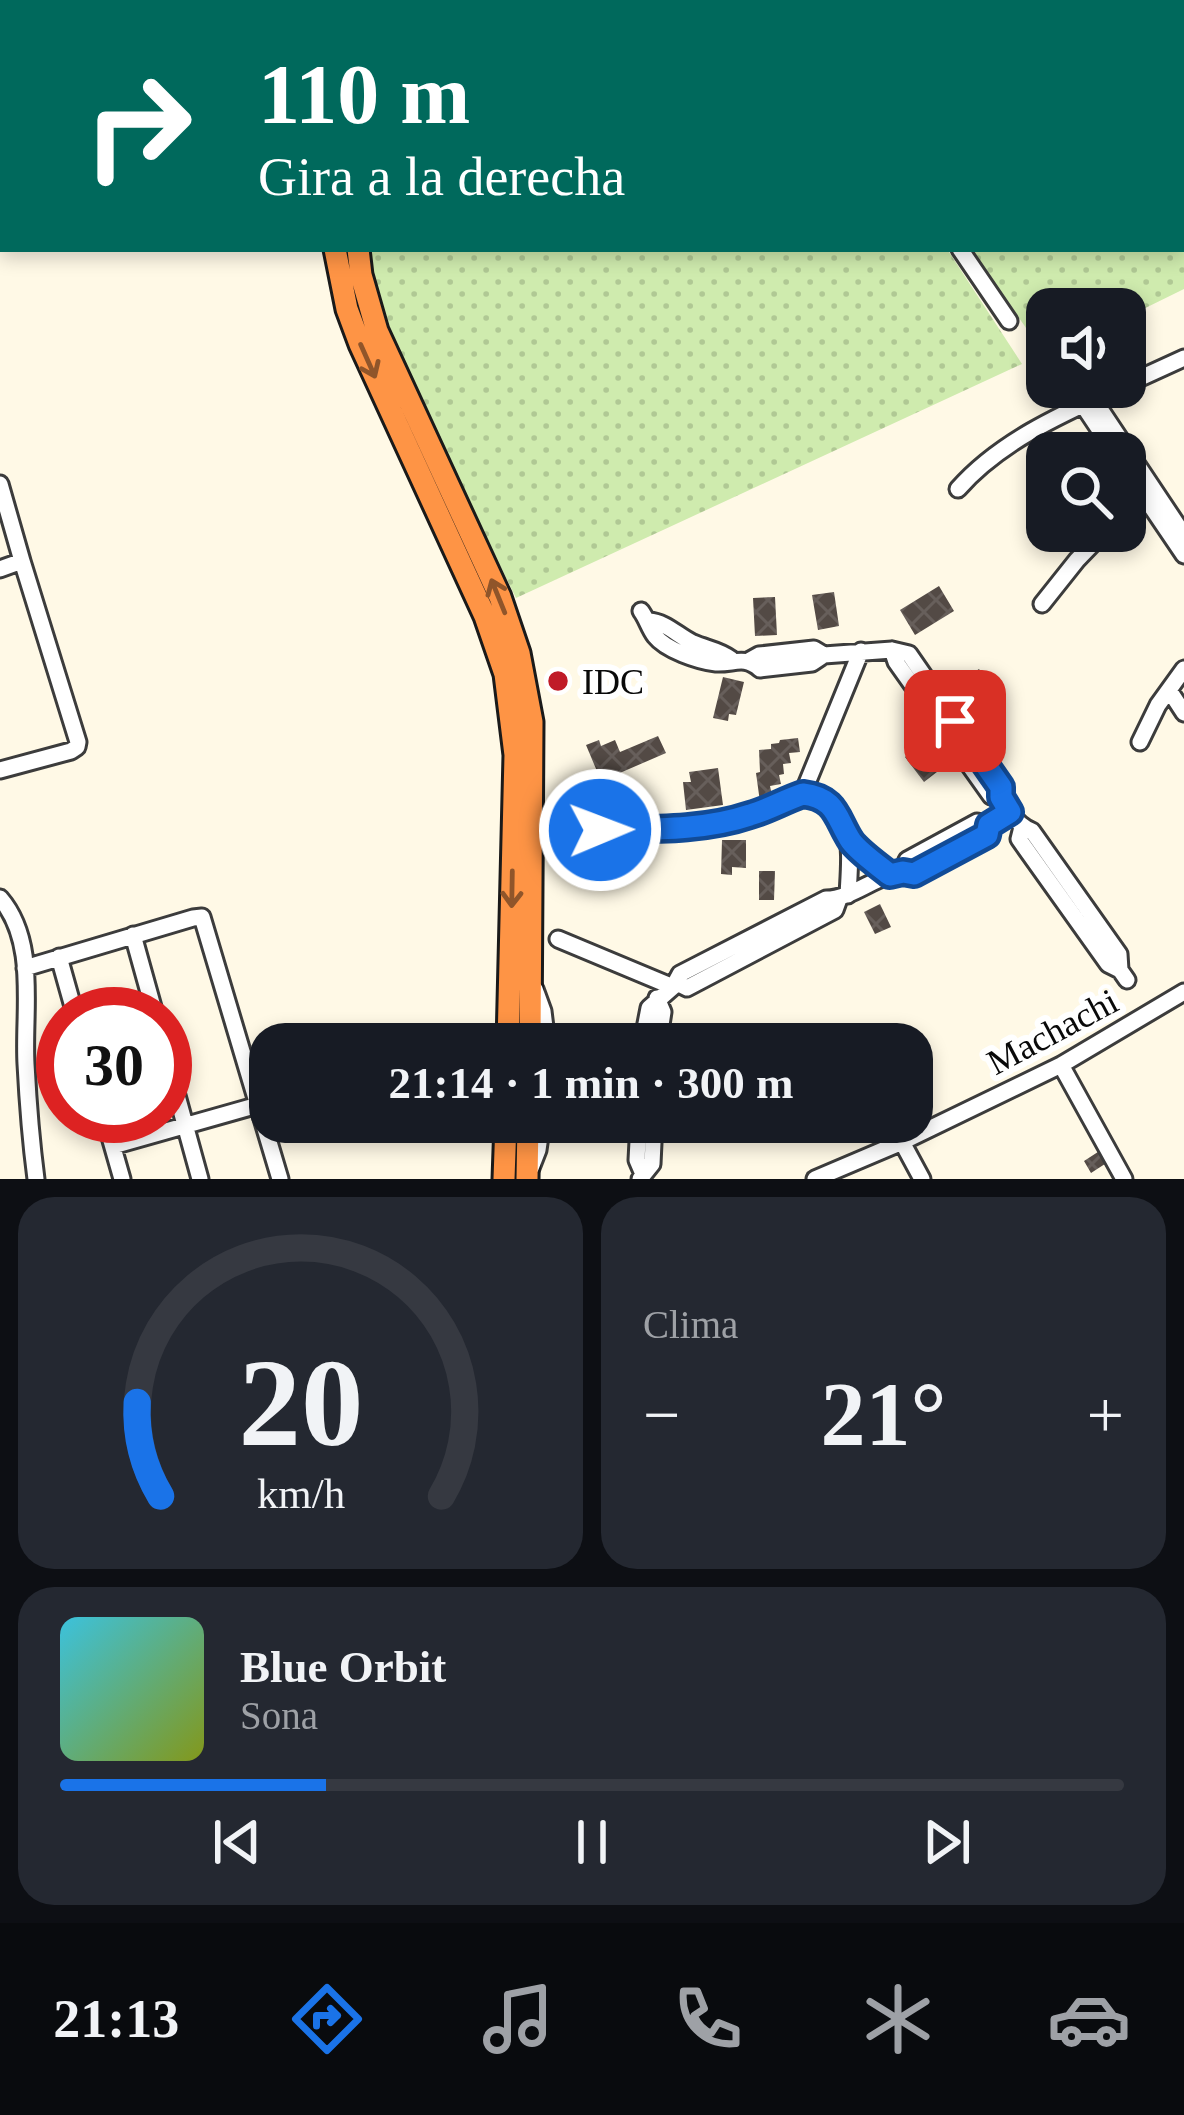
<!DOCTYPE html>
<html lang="es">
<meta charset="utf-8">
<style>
:root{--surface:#171b24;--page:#242831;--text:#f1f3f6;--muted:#9ea1a6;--line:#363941;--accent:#1a73e8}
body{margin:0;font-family:"Times New Roman",serif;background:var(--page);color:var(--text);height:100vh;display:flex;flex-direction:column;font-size:45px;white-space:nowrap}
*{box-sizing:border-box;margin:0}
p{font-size:39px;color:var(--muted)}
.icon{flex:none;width:66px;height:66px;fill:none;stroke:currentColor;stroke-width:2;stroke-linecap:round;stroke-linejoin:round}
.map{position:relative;height:1179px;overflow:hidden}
.drawer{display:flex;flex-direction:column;gap:18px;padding:18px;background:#0d0f14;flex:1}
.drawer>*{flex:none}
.banner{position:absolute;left:0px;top:0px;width:1185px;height:252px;box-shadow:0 6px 18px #0003;background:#00695c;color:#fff;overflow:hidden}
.tools{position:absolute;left:1026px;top:288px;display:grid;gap:24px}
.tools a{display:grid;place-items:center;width:120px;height:120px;border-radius:24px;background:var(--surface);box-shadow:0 6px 18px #0003;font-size:60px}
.speed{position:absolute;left:36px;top:987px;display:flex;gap:24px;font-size:60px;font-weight:700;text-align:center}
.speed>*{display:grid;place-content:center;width:156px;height:156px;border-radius:50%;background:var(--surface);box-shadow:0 6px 18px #0003;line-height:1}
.speed .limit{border:18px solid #d22;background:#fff;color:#111}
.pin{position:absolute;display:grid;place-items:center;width:102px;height:102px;color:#fff;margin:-51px;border-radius:24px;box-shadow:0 6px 18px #0006}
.me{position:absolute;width:132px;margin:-66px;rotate:89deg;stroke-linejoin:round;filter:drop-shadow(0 0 9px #0008)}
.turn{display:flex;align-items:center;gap:42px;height:252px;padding:0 60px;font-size:54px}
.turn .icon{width:156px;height:156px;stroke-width:2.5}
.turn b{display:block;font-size:84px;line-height:102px}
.big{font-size:90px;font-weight:800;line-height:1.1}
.drawer .widget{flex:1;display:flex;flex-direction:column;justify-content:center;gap:18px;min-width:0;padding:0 42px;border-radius:36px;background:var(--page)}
.drawer .dial{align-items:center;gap:0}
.dial svg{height:312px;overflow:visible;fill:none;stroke:var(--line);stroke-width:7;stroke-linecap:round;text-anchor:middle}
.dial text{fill:var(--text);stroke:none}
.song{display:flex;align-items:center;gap:36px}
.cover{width:144px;height:144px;border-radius:18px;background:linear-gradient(135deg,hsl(190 70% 55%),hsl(70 70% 35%))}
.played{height:12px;border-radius:6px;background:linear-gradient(90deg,var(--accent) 25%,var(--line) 25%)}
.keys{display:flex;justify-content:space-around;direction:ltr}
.heat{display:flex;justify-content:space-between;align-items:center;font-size:66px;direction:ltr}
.drawer .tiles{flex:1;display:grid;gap:18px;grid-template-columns:1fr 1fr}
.widget:last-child{grid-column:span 2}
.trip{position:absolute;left:249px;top:1023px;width:684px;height:120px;border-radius:36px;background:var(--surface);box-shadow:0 6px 18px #0003;font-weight:800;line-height:120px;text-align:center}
.tab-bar{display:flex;height:192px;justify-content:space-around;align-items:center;background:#090b0e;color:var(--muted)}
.tab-bar .icon{width:84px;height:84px}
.tab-bar .active{color:var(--accent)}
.tab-bar b{font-size:54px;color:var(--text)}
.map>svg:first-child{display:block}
.grass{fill:url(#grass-dots)}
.building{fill:url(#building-cross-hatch)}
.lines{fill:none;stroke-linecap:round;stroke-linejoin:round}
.minor-casing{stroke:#3c3c3c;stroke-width:21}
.highway-casing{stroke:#1a1a1a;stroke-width:27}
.minor{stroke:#fff;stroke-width:15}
.highway{stroke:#fe9445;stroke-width:21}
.oneway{stroke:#90552a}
.route-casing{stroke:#114b97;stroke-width:30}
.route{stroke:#1a73e8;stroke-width:21}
.poi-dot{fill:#c01b28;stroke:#fff;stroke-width:4.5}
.labels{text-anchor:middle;stroke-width:12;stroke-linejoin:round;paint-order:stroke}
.poi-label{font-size:36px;fill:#090909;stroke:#fff;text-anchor:start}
.street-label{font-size:36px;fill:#090909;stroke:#fff}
</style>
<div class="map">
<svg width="1184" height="1179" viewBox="0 0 1184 1179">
<defs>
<pattern id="grass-dots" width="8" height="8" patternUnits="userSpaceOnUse" patternTransform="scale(3)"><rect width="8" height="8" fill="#cfebae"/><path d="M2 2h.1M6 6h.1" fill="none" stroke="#b0c894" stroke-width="1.8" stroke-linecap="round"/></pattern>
<pattern id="building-cross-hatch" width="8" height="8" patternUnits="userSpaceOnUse" patternTransform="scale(3)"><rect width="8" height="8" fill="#534a45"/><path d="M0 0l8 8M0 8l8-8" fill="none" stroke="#675f5b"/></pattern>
</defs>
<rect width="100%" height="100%" fill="#fff9e6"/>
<path class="grass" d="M408,0h429l1,3h-431z
M1184,116v173l-59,29v-9h-78l-1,47 -76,-107h212z
M367,249h580l75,115 -506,234 -98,-199 -20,-48 -18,-46z"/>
<path class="building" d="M939,586l15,25 -39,24 -15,-25z
M834,592l5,34 -21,4 -6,-35z
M775,597l2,38 -22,1 -2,-38z
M979,669l14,20 -25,17 -14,-20z
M723,677l21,5 -8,33 -7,-1 -1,7 -15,-3z
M658,736l8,17 -111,48 -3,-6 47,-19 -13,-31 13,-5 2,6 14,-6 5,12z
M931,737l5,7 -3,2 6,7 -2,1 9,11 -22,17 -19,-25z
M798,738l2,14 -11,1 2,10 -8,1 1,10 -5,1 2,9 -11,2 2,9 -12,7 -4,-29 4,-1 -1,-22 12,-1v-5l8,-1 1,-3z
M718,768l5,37 -37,5 -3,-28h8l-2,-10z
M722,840h24v28l-14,-1v8l-11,-1z
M620,851v2l23,-1 1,9 -7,1 1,15 -8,1v4l-12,-5v-3h-12v-8l-11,4v-15h6l2,-3z
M759,871h16l-1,29h-15z
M880,904l11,23 -16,7 -11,-22z
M1101,1150l7,12 -17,11 -7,-12z"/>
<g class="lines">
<defs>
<path id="minor" d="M848,0l1,3
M1130,0l1,3
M208,3l1,-3
M960,249l49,72
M1125,385l59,-27
M1094,400l90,135
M1083,405l32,48
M1125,468l59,87
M0,484l22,77
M958,489c42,-48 106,-76 163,-102
M1125,516l29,-21
M0,569l22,-8 56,181 -1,5 -6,4 -71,19
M1042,604l35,-44 28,-29
M641,611c6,8 8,17 14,25 11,14 43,25 61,27 18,1 28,-8 44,6l52,-6 12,-8 68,-5 17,4 92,133c0,17 15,38 31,44l87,123 1,16 7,10
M649,621c17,1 29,15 44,22 14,6 26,7 38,16
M892,650l4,12 95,134 10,1
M750,660l9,-5 55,-6 10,6
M1169,690l15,23
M1140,742l18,-37 26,-36
M803,793c55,7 47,62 45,102
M1022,827l-3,12 89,125 12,6
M600,830c49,-1 103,1 150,-14 18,-6 35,-15 53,-23l58,-142
M851,841l39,34
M903,871l4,-11 70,-38 13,3
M0,898c38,44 23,113 26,166 2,39 5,77 10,115
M133,935l22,79
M558,939l115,48
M59,957l16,57
M25,968l168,-50 9,-1 78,262
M677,983l10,5 148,-78 4,-11
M535,989l8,22 4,33
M657,998l6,14 -5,32
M642,1044l7,-36 24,-21 7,-13 146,-75c31,0 56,-32 88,-25l73,-39 3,-10 20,-13
M165,1052l35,127
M1061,1065l63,114
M104,1116l18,63
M639,1122l-2,38 6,14
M902,1142l20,37
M113,1146l145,-41
M531,1168l7,-18 4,-28
M640,1179l12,-15 2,-42
M815,1179l87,-37 159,-77 123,-73"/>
<path id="highway" d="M377,3v-3
M399,3l1,-3
M335,249l12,60 13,35 125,272 20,58 10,81 -7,289
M358,249l3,26 16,56 123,266 19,56 13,69 -2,322
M504,1179l2,-57
M527,1179l1,-57"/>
</defs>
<use href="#minor" class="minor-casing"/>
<use href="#highway" class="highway-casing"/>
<use href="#minor" class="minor"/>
<use href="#highway" class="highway"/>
</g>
<defs><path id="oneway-shaft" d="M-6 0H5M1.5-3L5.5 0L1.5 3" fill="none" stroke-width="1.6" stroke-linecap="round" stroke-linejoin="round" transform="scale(3)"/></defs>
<g class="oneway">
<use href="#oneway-shaft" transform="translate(368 361) rotate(66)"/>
<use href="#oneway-shaft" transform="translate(498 596) rotate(-112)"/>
<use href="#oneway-shaft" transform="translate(512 889) rotate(91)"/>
</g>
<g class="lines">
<defs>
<path id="route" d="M600,830c49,-1 103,1 150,-15 18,-5 35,-15 53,-21 34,4 33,24 48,47 9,12 27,24 39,34l13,-3 11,2 73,-39 2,-10 21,-13 -9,-15v-10l-46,-66"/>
</defs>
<use href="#route" class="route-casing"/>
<use href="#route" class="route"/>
</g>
<circle class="poi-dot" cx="558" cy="681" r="12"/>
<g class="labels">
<g class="poi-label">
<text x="582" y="694">IDC</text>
</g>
<g class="street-label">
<text transform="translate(1052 1031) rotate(-28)" y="13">Machachi</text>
</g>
</g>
</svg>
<div class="tools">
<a><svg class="icon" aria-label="sound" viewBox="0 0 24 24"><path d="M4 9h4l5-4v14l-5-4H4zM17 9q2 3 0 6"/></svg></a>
<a><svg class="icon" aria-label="search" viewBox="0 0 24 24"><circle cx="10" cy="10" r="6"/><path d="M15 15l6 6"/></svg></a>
</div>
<div class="speed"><div class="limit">30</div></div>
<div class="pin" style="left:955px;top:721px;background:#d93025"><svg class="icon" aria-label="arrive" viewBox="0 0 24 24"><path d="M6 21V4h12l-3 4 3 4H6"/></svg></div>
<svg class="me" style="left:600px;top:830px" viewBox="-20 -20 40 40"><circle r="17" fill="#1a73e8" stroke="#fff" stroke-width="3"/><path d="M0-11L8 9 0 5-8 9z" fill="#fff"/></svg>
<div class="trip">21:14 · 1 min · 300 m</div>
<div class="banner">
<div class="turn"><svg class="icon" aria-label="right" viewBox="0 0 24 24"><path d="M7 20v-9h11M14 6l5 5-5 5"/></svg><div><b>110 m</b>Gira a la derecha</div></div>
</div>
</div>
<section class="drawer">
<div class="tiles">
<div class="widget dial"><svg viewBox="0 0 100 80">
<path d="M14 69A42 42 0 1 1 86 69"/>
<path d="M14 69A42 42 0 0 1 8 45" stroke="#1a73e8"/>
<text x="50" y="56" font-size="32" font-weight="700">20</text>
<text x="50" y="72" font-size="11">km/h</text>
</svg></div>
<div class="widget"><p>Clima</p>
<div class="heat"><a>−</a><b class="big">21°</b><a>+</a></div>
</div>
<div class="widget">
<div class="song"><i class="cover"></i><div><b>Blue Orbit</b><p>Sona</p></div></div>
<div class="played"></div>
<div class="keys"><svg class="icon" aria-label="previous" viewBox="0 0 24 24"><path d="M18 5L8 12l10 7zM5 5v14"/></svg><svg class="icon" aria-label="pause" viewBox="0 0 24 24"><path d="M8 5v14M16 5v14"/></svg><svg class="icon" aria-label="next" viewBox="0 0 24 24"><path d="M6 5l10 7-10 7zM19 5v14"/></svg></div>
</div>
</div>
</section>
<nav class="tab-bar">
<b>21:13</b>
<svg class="icon active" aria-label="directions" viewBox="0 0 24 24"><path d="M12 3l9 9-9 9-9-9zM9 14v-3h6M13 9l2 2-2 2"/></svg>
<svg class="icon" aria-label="music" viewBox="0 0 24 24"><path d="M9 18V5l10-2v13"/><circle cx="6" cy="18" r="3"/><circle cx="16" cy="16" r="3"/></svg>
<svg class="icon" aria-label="phone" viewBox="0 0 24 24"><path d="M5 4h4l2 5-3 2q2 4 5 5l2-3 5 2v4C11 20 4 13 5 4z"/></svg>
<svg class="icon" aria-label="climate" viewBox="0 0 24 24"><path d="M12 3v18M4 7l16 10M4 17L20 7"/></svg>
<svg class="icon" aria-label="car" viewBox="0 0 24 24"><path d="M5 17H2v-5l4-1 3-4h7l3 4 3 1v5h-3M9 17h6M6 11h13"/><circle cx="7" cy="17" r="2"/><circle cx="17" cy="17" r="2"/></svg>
</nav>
